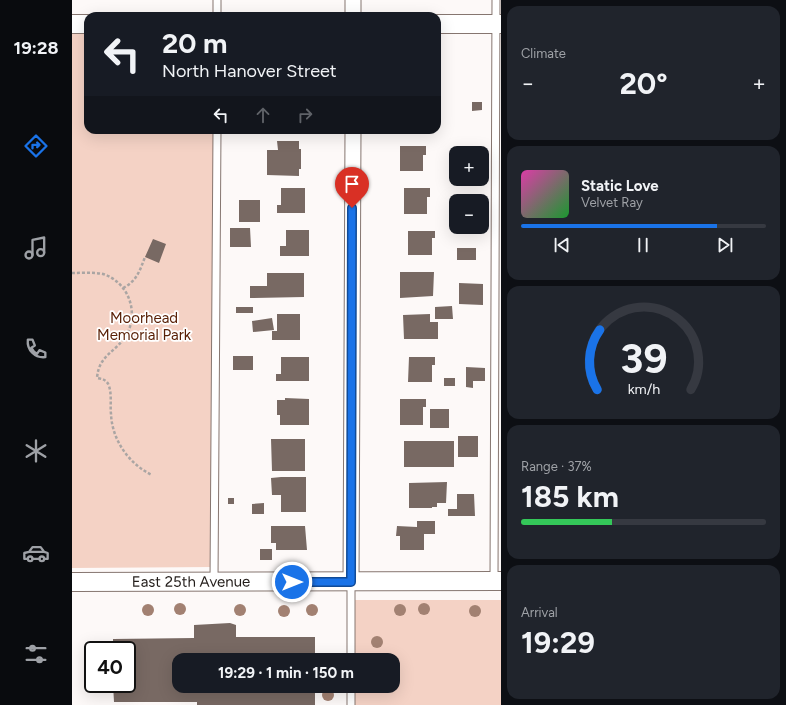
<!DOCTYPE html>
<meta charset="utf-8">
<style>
:root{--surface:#171b24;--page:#20242c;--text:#f1f3f6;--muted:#9ea1a6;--line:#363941;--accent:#1a73e8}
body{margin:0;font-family:Figtree,sans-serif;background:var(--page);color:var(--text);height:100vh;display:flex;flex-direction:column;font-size:15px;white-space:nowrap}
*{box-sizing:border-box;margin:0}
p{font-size:13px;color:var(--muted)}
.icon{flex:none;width:22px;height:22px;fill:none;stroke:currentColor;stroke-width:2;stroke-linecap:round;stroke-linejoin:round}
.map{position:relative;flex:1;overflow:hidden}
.details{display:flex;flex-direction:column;gap:6px;padding:6px;background:#0d0f14;width:285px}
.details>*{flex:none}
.guide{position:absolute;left:12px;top:12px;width:357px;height:122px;border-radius:12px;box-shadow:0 4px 16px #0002;background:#171b24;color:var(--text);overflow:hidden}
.controls{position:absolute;left:377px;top:146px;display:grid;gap:8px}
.controls a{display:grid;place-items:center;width:40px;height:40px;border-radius:8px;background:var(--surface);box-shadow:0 4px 16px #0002;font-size:20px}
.speed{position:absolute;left:12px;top:641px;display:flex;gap:8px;font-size:20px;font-weight:700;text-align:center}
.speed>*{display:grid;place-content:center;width:52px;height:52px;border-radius:50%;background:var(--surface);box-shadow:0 4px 16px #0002;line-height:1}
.speed .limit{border:2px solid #111;border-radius:6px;background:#fff;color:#111}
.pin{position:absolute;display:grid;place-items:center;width:34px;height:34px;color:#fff;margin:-41px -17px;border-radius:50% 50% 50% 0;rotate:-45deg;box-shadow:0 0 4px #0007}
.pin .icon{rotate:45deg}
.me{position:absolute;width:44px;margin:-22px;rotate:90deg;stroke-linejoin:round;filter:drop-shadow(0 0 3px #0008)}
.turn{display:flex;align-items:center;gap:14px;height:84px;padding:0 12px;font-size:18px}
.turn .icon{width:52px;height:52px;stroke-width:2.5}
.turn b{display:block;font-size:28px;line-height:34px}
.lanes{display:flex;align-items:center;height:38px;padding:0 12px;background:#0003;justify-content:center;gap:20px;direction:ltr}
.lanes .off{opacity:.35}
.big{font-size:30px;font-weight:700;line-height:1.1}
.details .widget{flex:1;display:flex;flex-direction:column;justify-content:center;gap:6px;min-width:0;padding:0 14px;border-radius:12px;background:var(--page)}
.details .dial{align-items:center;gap:0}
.dial svg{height:104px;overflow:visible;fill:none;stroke:var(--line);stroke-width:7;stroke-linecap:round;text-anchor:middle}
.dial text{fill:var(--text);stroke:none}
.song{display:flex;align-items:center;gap:12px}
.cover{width:48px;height:48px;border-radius:6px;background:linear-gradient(135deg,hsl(320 70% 55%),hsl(130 70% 35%))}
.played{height:4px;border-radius:2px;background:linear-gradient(90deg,var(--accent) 80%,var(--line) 80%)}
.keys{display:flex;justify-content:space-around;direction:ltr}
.heat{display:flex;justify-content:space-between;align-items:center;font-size:22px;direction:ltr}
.charge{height:6px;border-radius:3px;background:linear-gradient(90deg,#34c759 37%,var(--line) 0)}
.trip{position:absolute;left:100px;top:653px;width:228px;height:40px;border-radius:12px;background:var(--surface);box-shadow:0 4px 16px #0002;font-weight:700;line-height:40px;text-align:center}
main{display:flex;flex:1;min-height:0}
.menu{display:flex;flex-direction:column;width:72px;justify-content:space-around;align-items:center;background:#090b0e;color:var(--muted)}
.menu .icon{width:28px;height:28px}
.menu .current{color:var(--accent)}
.menu b{font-size:18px;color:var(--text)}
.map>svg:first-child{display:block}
.green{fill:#f4d2c5}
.building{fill:#786963}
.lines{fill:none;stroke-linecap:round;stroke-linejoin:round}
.service-casing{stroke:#867670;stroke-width:9}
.minor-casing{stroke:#867670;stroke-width:17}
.tertiary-casing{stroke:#867670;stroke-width:20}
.path{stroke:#aaa5a3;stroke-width:2.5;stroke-dasharray:3 2;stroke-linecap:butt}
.service{stroke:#fff;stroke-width:7}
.minor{stroke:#fff;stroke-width:15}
.tertiary{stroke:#fff;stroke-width:18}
.tree{fill:#a28172}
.route-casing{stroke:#114b97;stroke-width:10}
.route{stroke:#1a73e8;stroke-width:7}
.labels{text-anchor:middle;stroke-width:3.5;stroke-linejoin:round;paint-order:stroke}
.park-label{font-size:15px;fill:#581f05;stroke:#fff}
.street-label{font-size:15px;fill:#221c19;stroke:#fff}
</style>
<main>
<nav class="menu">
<b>19:28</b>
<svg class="icon current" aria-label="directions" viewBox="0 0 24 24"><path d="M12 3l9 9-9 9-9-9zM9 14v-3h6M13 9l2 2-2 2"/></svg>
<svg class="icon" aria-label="music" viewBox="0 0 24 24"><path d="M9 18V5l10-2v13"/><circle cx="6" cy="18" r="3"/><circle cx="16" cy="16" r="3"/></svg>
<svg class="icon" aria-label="phone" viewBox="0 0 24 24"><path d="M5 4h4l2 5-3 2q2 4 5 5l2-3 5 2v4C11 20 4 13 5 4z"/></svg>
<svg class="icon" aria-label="climate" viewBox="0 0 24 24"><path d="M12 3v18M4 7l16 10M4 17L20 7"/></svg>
<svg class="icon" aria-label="car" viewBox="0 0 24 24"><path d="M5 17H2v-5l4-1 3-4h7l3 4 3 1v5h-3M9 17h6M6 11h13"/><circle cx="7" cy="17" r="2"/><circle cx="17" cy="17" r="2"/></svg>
<svg class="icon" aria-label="filters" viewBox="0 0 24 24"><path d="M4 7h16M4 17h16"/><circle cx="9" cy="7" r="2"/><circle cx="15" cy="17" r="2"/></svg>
</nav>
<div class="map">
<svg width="429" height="705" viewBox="0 0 429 705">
<rect width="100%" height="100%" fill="#fdf9f8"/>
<path class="green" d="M0,24h16v106h129l-3,437 -142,1z
M279,600h150v105h-150v-19h42v-26h-42z"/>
<path class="building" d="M400,102h10v8l-10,1z
M208,130h21v3h-21z
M332,130h26v4h-26z
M205,141h22v8h2v20h-2v7l-32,-1v-25h11z
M328,146h26v9h-3v16h-23z
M209,188h24v25h-28v-8h4z
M332,188h26v9h-3v17h-23z
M167,200h21v22h-21z
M158,228h20l1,19h-21z
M214,230h23v26h-29v-10h6z
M336,231h27v7h-3v17h-24z
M81,239l13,5 -7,19 -14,-6z
M385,248h19v12h-19z
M328,272h34l-1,24 -33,2z
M195,273h37v24l-54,1v-12h17z
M387,283l24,1v21l-24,-1z
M380,306l1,13h-18v-12z
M164,307h17v6h-17z
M205,314h23v26h-28v-9h5z
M358,314v8h8v17h-34l-1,-24z
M200,318l2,12 -21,2 -1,-11z
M161,356h20v14h-20z
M209,357h28v24h-33v-7h5z
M337,357h26v8h-3v17h-24z
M394,367l19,1v13h-12v7l-7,-1z
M372,378h11v8h-11z
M213,398l24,1v26h-29v-10h-3v-15h8z
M328,399h26v8h-3v18h-23z
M358,409h19v19h-19z
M386,436h20v21h-20z
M199,439h34v32h-33z
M332,441h50v26h-50z
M209,477h25v35h-25v-17h-9l-1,-17z
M375,482l-1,21h-9v4h-5v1h-23v-25z
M385,494h17l1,22h-27v-7h9z
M156,498h6v6h-6z
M192,503v11h-12v-10z
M345,521h18v13h-11v16h-24v-14h-4l1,-10 20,1z
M199,526h34l2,24h-31v-7h-5z
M188,549h12v11h-12z
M158,623l6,2v12h79v20h11v3h-147v26h136v19h-118v-3h-83l-1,-18h14v-34h-14v-11l81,-1v-13z"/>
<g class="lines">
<defs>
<path id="service" d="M145,0v16
M142,581l3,-451
M422,581l2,-581
M279,660v-78
M279,686v19"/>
<path id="minor" d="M281,0v16
M279,582l2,-452"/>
<g id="tertiary">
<path d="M0,24h16"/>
<path d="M365,24h64"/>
<path id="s1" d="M0,582l429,-1"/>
</g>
</defs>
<use href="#service" class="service-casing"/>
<use href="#minor" class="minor-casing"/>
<use href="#tertiary" class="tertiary-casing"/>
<path class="path" d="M0,273c10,0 21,-1 31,1 25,8 36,37 24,60 -11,19 -28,20 -30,44 6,1 10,2 12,8 3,9 1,19 2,28 1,26 18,50 41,61
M51,288c14,-7 17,-18 22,-31"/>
<use href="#service" class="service"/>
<use href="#minor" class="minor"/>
<use href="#tertiary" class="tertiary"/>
</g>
<g class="tree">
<circle cx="108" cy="609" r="6"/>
<circle cx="352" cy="609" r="6"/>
<circle cx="76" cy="610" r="6"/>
<circle cx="168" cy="610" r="6"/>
<circle cx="240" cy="610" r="6"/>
<circle cx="328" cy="610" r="6"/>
<circle cx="212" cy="611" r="6"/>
<circle cx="403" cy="611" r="6"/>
<circle cx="305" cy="642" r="6"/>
<circle cx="256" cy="695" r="6"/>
</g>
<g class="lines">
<defs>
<path id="route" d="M220,582h59l1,-374"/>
</defs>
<use href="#route" class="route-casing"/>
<use href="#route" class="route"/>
</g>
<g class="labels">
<g class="park-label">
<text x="72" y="323">Moorhead<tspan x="72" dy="17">Memorial Park</tspan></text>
</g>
<g class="street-label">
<text dy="5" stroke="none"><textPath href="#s1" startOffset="119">East 25th Avenue</textPath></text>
</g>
</g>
</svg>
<div class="controls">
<a>+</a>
<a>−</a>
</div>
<div class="speed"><div class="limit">40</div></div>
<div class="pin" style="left:280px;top:208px;background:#d93025"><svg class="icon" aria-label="arrive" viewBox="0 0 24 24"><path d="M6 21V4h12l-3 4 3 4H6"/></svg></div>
<svg class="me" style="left:220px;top:582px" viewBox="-20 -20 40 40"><circle r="17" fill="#1a73e8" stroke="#fff" stroke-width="3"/><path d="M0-11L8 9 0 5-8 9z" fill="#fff"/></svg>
<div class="trip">19:29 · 1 min · 150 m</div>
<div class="guide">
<div class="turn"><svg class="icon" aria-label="left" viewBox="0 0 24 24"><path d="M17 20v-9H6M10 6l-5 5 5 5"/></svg><div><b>20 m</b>North Hanover Street</div></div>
<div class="lanes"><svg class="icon" aria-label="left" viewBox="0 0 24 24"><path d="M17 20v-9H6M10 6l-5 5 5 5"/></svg><svg class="icon off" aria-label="ahead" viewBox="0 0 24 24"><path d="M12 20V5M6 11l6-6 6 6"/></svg><svg class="icon off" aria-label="right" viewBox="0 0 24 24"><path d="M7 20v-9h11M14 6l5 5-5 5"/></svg></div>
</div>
</div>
<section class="details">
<div class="widget"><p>Climate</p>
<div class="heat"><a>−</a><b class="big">20°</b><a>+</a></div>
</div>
<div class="widget">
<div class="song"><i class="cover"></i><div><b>Static Love</b><p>Velvet Ray</p></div></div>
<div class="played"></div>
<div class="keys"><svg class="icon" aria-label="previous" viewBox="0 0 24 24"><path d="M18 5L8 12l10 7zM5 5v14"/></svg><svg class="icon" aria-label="pause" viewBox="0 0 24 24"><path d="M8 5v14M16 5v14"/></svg><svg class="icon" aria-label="next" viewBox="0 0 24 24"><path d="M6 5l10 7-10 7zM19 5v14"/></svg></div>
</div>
<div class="widget dial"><svg viewBox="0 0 100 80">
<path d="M14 69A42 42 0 1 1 86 69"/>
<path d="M14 69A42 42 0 0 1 16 23" stroke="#1a73e8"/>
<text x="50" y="56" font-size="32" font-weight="700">39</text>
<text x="50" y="72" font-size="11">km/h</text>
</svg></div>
<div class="widget"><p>Range · 37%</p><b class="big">185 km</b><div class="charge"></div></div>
<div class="widget"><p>Arrival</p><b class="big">19:29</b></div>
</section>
</main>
